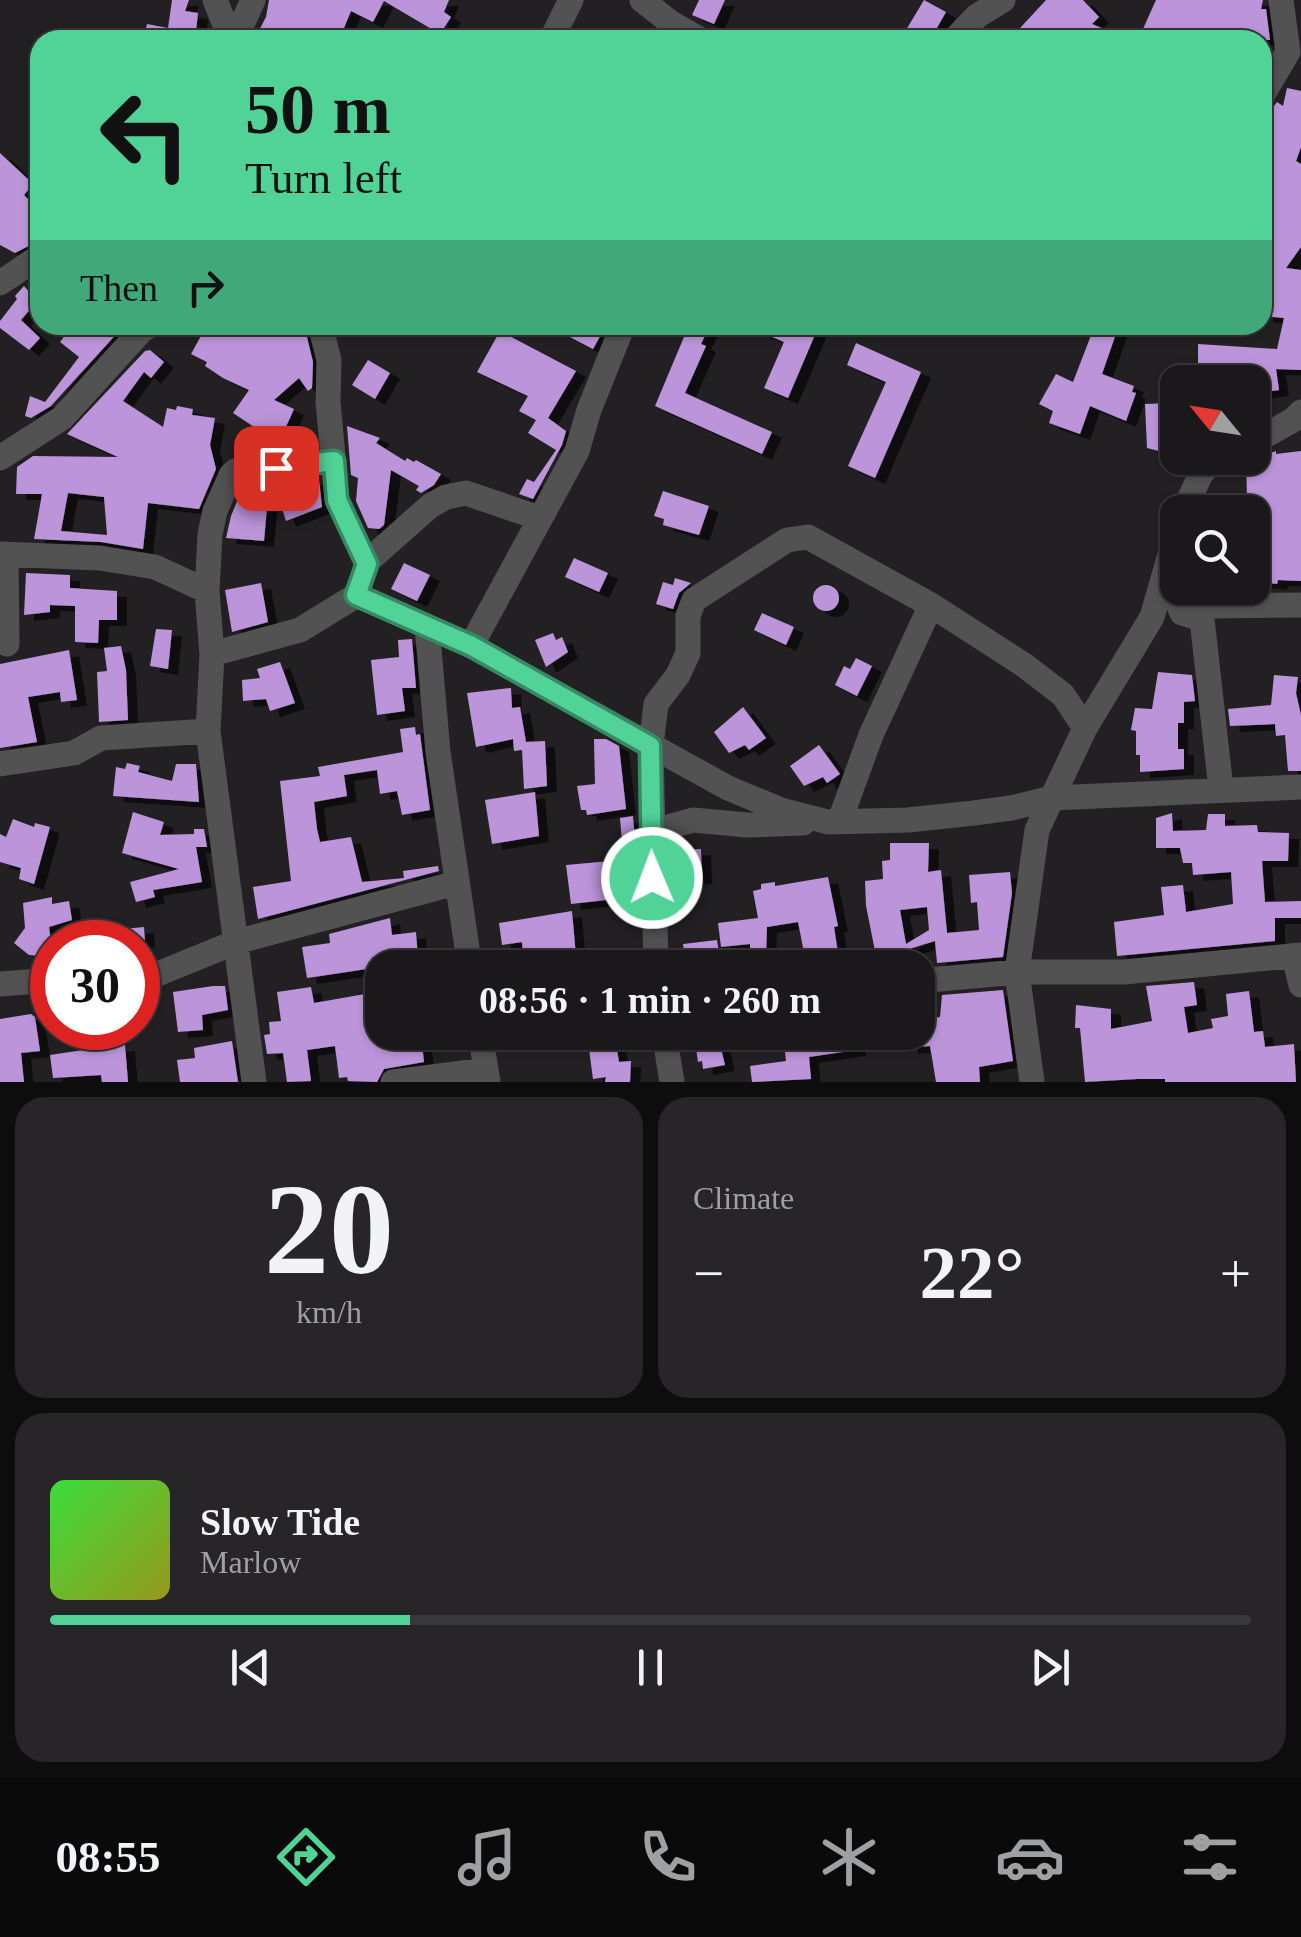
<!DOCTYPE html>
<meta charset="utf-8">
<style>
:root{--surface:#1a181a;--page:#272527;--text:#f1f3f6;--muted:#9fa0a2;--line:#383739;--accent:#51d398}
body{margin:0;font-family:Georgia,serif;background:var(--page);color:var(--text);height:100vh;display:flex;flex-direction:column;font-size:38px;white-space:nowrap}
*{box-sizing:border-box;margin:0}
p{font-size:32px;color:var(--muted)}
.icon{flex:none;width:55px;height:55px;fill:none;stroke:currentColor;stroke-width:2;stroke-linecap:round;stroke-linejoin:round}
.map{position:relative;height:1082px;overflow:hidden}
.details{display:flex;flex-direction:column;gap:15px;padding:15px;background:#0e0d0e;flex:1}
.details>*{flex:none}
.guide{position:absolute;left:30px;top:30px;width:1242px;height:305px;border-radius:30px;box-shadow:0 2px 8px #0004,0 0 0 2px var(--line);background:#51d398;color:#111;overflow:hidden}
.needle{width:65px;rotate:300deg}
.controls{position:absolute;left:1160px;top:365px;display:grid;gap:20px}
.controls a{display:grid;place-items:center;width:110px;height:110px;border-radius:20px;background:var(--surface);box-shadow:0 2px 8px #0004,0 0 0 2px var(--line);font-size:50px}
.speed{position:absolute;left:30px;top:920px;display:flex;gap:20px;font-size:50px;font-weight:700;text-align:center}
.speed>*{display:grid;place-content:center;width:130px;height:130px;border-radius:50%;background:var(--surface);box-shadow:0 2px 8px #0004,0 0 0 2px var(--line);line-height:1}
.speed .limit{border:15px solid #d22;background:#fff;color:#111}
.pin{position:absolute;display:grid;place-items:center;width:85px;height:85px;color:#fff;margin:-42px;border-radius:20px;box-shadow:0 5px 15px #0006}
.me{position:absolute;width:110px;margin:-55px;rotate:359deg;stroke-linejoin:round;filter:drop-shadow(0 0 8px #0008)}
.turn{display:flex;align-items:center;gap:35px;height:210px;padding:0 50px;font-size:45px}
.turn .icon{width:130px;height:130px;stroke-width:2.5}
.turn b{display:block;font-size:70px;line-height:85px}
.then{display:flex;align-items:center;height:95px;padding:0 50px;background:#0003;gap:20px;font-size:38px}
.big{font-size:75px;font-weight:700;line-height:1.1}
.details .card{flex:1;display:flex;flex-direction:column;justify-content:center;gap:15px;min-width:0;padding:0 35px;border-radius:30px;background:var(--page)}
.details .dial{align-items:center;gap:0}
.dial b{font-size:130px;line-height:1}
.song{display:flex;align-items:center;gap:30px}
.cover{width:120px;height:120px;border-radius:15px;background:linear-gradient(135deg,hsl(120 70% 55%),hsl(60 70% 35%))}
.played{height:10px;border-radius:5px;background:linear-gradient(90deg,var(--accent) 30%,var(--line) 30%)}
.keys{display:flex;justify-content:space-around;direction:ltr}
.heat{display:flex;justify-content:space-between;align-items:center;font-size:55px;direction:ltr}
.details .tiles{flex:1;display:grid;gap:15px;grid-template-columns:1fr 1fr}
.card:last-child{grid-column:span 2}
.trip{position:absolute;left:365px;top:950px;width:570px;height:100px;border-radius:30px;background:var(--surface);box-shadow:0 2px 8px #0004,0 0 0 2px var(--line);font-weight:700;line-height:100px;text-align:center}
.tab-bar{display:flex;height:160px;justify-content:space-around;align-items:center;background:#0a0a0a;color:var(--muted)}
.tab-bar .icon{width:70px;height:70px}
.tab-bar .selected{color:var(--accent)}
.tab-bar b{font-size:45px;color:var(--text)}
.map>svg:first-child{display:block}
.building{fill:#bc94da;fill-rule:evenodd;filter:url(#shadow)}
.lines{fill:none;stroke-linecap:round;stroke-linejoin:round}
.minor{stroke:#535253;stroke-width:25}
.route-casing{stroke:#358963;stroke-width:25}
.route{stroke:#51d398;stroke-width:18}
</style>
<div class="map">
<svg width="1301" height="1082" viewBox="0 0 1301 1082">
<defs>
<filter id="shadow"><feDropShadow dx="10" dy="6" stdDeviation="0" flood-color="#0009"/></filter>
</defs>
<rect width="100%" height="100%" fill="#222023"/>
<path class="building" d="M172,0h17l-4,11 13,2 -3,27h-52l4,-16 21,4z
M269,0h180l-5,12 7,5 -11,17 -56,-33 -11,21 -22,-11 -12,29h-85l12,-23z
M699,0h26l-11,24 -22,-9z
M924,0l22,12 -16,28h-30z
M1046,0h37l16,17 -7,7 38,16h-121z
M1156,0h107l-2,9h5l4,31h-53l-22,-7 -3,7h-54z
M1287,88l14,3v56l-5,14 5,3v83l-15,21 15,2v100l-25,-1 3,21 -27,4v-12h-25l-16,-5v-11h-13v-22l79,5 7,-31 -21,-2 4,-30 -5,4v-178l7,1 8,-11 6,4z
M0,153l33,31 -9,11 16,16v29l-25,13 -15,-8z
M24,286l8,9 -4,6 5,5 -12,14 19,18 -11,12 -29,-22v-7l17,-22 -2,-3z
M73,325h41l6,5 -69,76 -20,12 -6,-2 5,-20 15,6 34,-45 -19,-15z
M213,325h91l9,37 -1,26 -4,3 -9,-13 -25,22 20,9 -19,42 -14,-5 5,-11 -33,-22 16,-23 -26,-12 -18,-12 2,-4 -16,-8 11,-20 5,3z
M547,325h50l7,4 -11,20z
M689,325h21l-9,19 5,2 -21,47 87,39 -10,22 -107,-48z
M744,325h61l12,5 -29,68 -24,-10 20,-46z
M1095,325h24l-17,49 32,12 -2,6 4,1 -10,28 -36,-15 -10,28 -31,-11 4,-12 -14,-7 17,-30 17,8z
M500,331l76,40 -28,47 18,13 -4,14 -29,54 -14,-5 8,-15 7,3 22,-32 -28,-17 8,-13 -17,-9 9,-15 -51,-24z
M856,343l65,29 -46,106 -27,-12 38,-84 -39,-17z
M150,350l14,12 -13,16 -7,-6 -21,29 40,26 4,-19 9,2 1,-4 16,3 -1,6 23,3 -5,27 6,24 -17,40 -51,-6 -5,46 -42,-7 -67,-3 8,-45h-26l1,-27 16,-11 85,1 -51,-23 78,-83zM68,493l36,4 3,38 -46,-4z
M368,360l22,13 -15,26 -23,-14z
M1168,403l2,37 8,1v15l-31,-8 -2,-44z
M347,426l33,12 -4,5 29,18 2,-3 7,4 2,-2 25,14 -7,11 -13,8 -5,-3 3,-4 -28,-16 -7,55 -5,4 -11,-1 -12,-27 2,-23 -7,-3z
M1276,451v3l25,-3v130l-23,-1 -1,4 -23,-3 6,-56 -8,1v-14h-25l1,-15 19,1 -1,-40 7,1z
M319,479l3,28 -36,14 -10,-31 22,-9z
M663,491l46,15 -10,29 -36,-10 1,-6 -10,-3z
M240,494l28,2 -4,45 -38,-3 5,-22z
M574,558l34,15 -9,19 -34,-15z
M404,563l26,12 -13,26 -26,-12z
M26,573l44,2v13l47,3v29h-18l-1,23 -23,-1v-36l-25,-1v7l-26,3z
M675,578l16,5 -12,10 -6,16 -17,-5 7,-22 10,3z
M261,583l7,39 -36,10 -7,-42z
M813 598a13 13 0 1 1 26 0a13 13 0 1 1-26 0Z
M762,613l32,14 -8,18 -32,-15z
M156,629l16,1 -4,39 -18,-3z
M553,633l3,7 6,-3 6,15 -22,15 -11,-27z
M412,639l4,49h-14l3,23 -28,4 -6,-55 28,-3 -1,-17z
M121,646l5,24 2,50 -29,2 -2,-50 10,-1 -3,-23z
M69,650l8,50 -16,2 -1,-10 -32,5 9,45 -37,6v-84z
M856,658l16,8 -15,30 -22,-11 9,-19 6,3z
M280,662l15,41 -25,8 -4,-12 -23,2 -1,-21 18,-2 -3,-9z
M1158,672l34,3 3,26 -11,1v21h-6v26h6v20l-44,3v-17h-4v-24l-5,-1 4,-22 17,1z
M1274,675l24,2 -2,16 5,22v56h-13l-3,-36 -9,1 -1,-12 -45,2 -2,-17 43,-4z
M511,688l1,20 8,-1 6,35 19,-1 2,45 -23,3 -2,-39 -8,1 -1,-12 -37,8 -9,-54z
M743,707l23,31 -17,12 -4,-5 -16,8 -15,-21z
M415,727l1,8 4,-1 10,76 -28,5 -5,-24 -17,3 -3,-24 -33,5 3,21 -33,6 3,27 3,13 31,-5 11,45 42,-4 -1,-7 35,-5 1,5 -181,48 -5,-32 38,-6 -11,-100 40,-5 -2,-9 85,-15 -3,-23z
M594,739h12l13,7 7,63 -39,6 -1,-5h-5l-4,-24 18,-2z
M819,745l21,29 -13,9 -4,-6 -19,9 -14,-20z
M127,763l13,3 -2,6 34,9 4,-17h20l3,38 -86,-6 3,-29 9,2z
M535,792l4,44 -47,8 -7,-44z
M133,812l31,10 -4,13 34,-1v-5h10l3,18h-11l6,35 -49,8 2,7 -19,5 -6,-20 49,-13 -57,-16z
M1172,813l1,18 33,-1 2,-16h17v12l32,-1 1,7 31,1 -1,28h-26l3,41 36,-1v17h-26v23l-158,15 -3,-34 50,-7 -3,-28 22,-2 3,27 47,-8 -2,-32 -38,3 -1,-12h-9l-3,-15h-24v-30z
M633,816l4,47 -13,2 -4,-47z
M13,819l21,8 1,-4 15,4 -16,57 -15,-5 2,-11 -21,-6v-28l6,3z
M890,843h39l-1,29 13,-2 6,63 32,-3 -2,-28 -6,1 -2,-28 41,-3 2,21 -9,64 -66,6 -2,-22 -29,9 3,18 -40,-1 -3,-15 9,-1 -9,-45 -1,-25 18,-2 -1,-18 8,-1zM927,907l2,23 -23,14 -6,-34z
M701,849l1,29 -16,1v-8h-4l-1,-21z
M621,860l2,25 -10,1 2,13 -44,5 -5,-39z
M828,877l10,49 -4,1 6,39 -33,2 -9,-46 -31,5 -1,28 8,-1 2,14h-39v-9l13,-2v-13l-29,3 -3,-24 40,-5 -5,-27 8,-2v-5l14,-2v4z
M52,897v7l17,-3 3,19 -23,7 1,8 12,-1 -10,8 -7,14 -16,-1 -15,-12 11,-15 -2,-25z
M572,911l5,57h-53l-2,-26 -20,3 -3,-22z
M390,918l2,17 24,-3 2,27 -38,4v4l-73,11 -5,-31 28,-4 -1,-9z
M144,927l1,15h-64l-1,-9z
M717,940l2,13 -21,3 1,12h-13l-3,-24z
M1194,982l3,23 -13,2 4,26 25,-5 -2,-9 17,-3 -2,-22 23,-3 5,41 9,-1 2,16 29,-3 2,38h-131v-3h-28l-52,3 -5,-54h-5l1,-23 35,4v20l41,-8 -6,-35z
M213,986h12l3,24 -26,5 1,15 -25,2 -5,-40z
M311,987l3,16 68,-12v41h11l1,7 27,-4 3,27 -40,7 -7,13 -29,-1 -1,-4 -8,1 -4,-32 -28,4 4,31 -24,1 -4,-29 -16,1 -3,-19 6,-1 -1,-12 12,-1 -4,-29z
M1003,990l10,71 -34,6 1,15h-44l-6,-36 -22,2 -1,-16h26l-2,-14 9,-1 2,-22z
M31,1014l4,3 5,34 -19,2 3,29h-24v-63z
M87,1028h23l2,18 13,-1 3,37h-26l-1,-7 -48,3 -3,-23 40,-6z
M698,1032h19l8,33 -22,4 -1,-8 -4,1 -3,-21h4z
M783,1032h70l3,18 -47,7 2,22 -59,3 -2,-16 36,-5z
M615,1038l4,24 12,-1 -1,21h-25l1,-5 -13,2 -4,-30 2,-10z
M232,1041l6,41h-58l-3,-22 18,-2 -1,-10z"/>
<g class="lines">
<path class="minor" d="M215,0l16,40
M642,0l29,23 30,17
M235,40l18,-40
M551,40l20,-40
M954,40l23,-24 26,-16
M1262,96l26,-44 -7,-52
M0,283l40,-27
M320,325l9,35 -1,42 9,98 30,64
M1252,443l41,-23 8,-8
M0,458l62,-40 79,-87 9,-6
M1183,512l18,-38 14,-16
M0,554l100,4 55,9 52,24
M6,554l1,90
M1166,573l16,40 20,6 19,170
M357,595l114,51 257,142 53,22 47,12 80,-2 66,-7 37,-5 41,-10 249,-11
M1211,606l90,-1
M427,626l11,126 32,216
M471,646l106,-195 12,-41 34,-85
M212,654l88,-24 57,-35 11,-34 62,-55 16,-9 20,-4 73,25
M208,731l46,351
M0,764l74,-11 27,-15 107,-7 4,-77 -5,-63 3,-57 5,-23 16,-36 4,-4 99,-10
M840,820l31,-85 60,-130
M651,832l42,-12 54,5 56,-2
M1294,956l7,29
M656,968l-5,-222 5,-42 22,-29 10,-22v-37l6,-16 93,-60 21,-3 123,68 93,60 39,30 22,33
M918,981l99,-9h107l177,-17
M138,982l98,-40 220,-59
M0,984l52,-4
M480,1032l8,50
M664,1032l8,50
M393,1082l93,-12
M1032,1082l-15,-110 20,-142 48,-102 67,-111 26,-90"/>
</g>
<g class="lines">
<defs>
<path id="route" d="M276,468l58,-7 3,39 30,64 -11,31 116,51 178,100 2,132"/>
</defs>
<use href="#route" class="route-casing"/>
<use href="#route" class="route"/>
</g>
</svg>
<div class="controls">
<a><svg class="needle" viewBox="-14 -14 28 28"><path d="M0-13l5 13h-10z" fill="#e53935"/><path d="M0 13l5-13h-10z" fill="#9fa0a2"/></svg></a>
<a><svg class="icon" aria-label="search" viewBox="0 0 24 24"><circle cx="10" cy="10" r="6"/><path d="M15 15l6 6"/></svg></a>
</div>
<div class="speed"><div class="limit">30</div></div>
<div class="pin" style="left:276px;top:468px;background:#d93025"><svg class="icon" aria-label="arrive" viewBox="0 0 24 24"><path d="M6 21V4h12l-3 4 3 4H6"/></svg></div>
<svg class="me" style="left:652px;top:878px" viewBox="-20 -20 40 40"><circle r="17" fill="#51d398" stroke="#fff" stroke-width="3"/><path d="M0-11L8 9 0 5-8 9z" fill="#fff"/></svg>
<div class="trip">08:56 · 1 min · 260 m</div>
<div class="guide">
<div class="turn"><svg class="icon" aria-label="left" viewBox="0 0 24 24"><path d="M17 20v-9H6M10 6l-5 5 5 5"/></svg><div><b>50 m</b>Turn left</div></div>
<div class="then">Then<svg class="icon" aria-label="right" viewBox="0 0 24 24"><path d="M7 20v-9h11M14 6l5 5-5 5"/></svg></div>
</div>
</div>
<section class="details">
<div class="tiles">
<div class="card dial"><b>20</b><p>km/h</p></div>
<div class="card"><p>Climate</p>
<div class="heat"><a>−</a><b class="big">22°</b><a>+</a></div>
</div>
<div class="card">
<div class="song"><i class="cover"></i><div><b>Slow Tide</b><p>Marlow</p></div></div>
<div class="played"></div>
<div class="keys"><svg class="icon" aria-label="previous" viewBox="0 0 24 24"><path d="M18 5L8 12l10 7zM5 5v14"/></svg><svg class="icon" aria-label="pause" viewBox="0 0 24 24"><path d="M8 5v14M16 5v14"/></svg><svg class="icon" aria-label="next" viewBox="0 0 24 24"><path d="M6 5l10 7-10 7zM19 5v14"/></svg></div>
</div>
</div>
</section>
<nav class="tab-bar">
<b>08:55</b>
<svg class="icon selected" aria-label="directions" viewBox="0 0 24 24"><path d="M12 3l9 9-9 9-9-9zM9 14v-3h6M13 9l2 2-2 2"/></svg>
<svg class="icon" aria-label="music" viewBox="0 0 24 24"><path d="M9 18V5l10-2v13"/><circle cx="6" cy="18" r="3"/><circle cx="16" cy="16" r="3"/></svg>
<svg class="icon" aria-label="phone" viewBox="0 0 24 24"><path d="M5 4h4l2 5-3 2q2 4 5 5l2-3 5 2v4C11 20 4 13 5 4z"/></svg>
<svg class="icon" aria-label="climate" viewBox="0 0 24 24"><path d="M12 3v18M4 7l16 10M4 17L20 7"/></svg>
<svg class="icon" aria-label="car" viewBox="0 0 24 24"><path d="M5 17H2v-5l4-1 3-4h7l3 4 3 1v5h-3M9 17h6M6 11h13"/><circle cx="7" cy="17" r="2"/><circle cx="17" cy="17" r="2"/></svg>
<svg class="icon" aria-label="filters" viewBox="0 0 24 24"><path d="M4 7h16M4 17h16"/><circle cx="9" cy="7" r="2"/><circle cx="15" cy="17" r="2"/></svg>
</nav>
